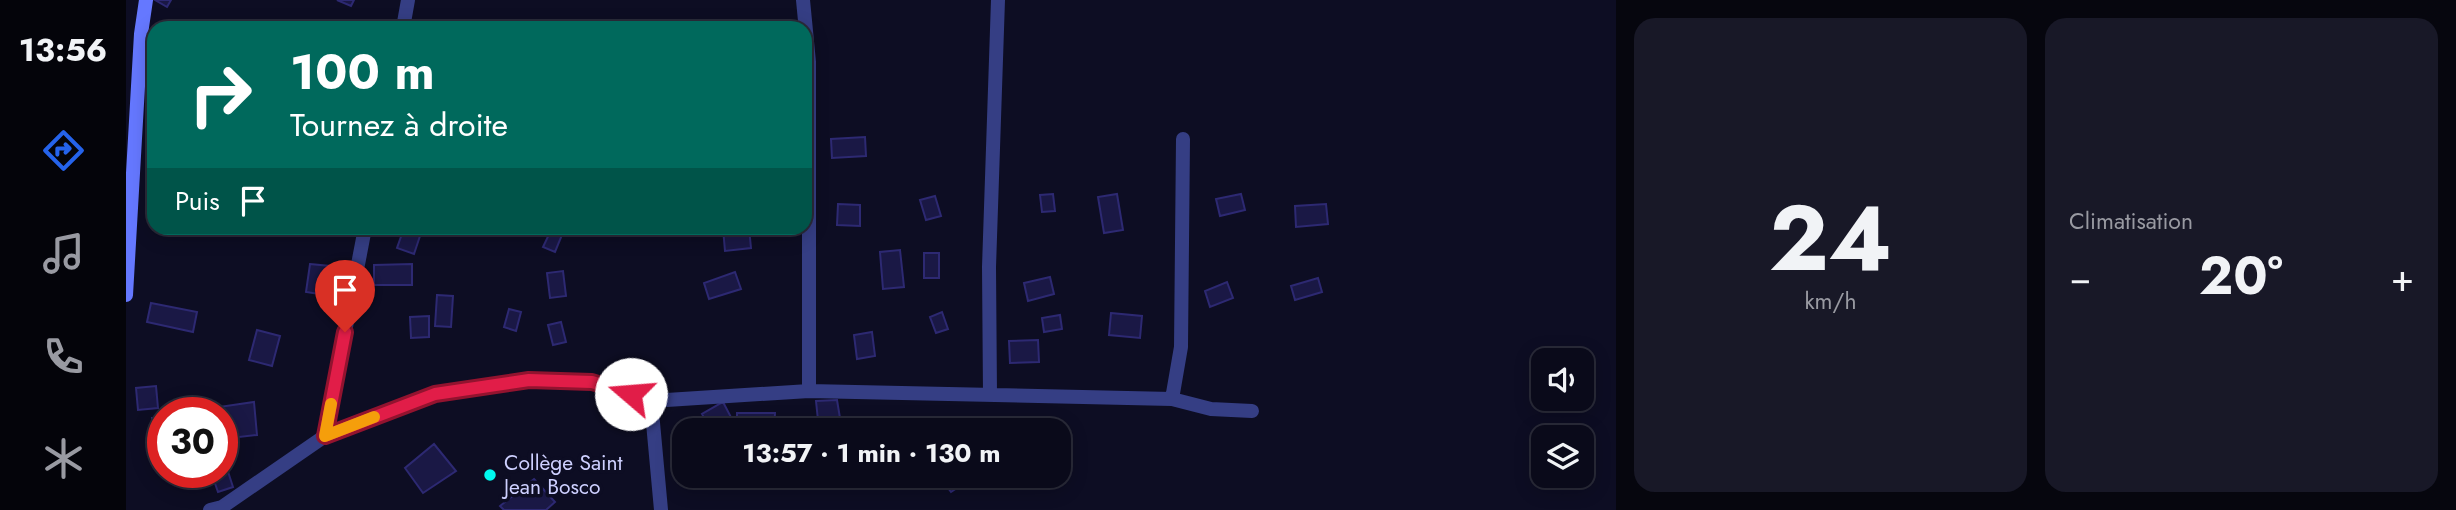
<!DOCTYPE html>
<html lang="fr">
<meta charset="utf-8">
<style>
:root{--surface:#0a0a1a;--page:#181827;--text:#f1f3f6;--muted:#999aa2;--line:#2a2b39;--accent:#2563eb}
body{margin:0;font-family:Jost,sans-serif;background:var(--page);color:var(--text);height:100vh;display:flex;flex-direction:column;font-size:26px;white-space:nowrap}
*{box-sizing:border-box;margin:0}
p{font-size:23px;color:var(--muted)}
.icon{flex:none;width:38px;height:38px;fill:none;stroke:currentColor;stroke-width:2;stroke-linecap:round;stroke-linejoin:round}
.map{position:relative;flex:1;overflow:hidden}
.side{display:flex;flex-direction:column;gap:18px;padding:18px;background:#06060e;width:840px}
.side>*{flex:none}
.banner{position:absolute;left:21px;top:21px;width:665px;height:214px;border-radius:21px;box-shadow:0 4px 18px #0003,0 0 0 2px var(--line);background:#00695c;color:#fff;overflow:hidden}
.buttons{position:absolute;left:1405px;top:348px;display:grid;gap:14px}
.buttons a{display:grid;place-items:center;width:63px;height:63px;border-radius:14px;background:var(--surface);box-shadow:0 4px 18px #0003,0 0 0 2px var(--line);font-size:35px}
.speed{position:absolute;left:21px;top:397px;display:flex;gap:14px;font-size:35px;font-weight:700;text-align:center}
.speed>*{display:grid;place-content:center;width:91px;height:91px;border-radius:50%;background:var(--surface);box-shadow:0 4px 18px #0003,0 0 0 2px var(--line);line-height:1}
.speed .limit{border:10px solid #d22;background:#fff;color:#111}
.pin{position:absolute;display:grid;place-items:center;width:60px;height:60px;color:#fff;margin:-72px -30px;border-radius:50% 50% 50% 0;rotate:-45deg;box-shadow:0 0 7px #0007}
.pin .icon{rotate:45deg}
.me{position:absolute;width:77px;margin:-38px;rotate:288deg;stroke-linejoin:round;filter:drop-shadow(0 0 5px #0008)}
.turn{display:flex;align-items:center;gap:24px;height:147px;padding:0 28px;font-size:32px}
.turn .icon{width:91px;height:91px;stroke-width:2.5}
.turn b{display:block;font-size:49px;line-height:60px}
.then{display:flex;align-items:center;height:66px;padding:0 28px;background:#0003;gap:14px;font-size:26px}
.big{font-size:52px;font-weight:700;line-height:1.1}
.side .widget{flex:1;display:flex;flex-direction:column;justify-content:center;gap:10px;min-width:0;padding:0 24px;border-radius:21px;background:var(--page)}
.side .dial{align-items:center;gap:0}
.dial b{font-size:91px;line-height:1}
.heat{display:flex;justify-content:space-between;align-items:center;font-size:38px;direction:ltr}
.side .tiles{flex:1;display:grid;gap:18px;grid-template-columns:repeat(2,1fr)}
.trip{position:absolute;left:546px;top:418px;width:399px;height:70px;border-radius:21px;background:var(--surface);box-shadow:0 4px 18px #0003,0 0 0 2px var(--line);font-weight:700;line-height:70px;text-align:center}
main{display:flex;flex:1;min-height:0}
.tabs{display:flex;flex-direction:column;width:126px;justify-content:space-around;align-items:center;background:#04040a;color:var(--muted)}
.tabs .icon{width:49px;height:49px}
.tabs .selected{color:var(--accent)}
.tabs b{font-size:32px;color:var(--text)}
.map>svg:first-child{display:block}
.building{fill:#1a1845;stroke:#2d2972;stroke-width:2}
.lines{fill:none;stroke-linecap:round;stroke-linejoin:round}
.street{stroke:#353e84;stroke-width:14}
.secondary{stroke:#6578ff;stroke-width:14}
.route-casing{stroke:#92132f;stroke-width:18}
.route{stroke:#e11d48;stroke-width:12}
.slow{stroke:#f59e0b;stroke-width:12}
.poi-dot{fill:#00f9ef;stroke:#0d0d23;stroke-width:2.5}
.labels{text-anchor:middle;stroke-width:7;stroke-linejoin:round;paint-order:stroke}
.poi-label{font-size:21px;fill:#ced0ff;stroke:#0d0d23;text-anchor:start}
</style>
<main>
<nav class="tabs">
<b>13:56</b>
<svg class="icon selected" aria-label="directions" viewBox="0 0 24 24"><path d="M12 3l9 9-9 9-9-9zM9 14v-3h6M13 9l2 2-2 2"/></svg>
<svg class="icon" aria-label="music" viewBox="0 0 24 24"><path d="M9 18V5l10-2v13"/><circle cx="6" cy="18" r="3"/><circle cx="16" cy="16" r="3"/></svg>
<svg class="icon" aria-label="phone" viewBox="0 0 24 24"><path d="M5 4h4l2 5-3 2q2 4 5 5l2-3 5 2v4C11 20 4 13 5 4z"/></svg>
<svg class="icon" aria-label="climate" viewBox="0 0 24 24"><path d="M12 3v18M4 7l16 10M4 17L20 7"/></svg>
</nav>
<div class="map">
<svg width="1490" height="510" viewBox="0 0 1490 510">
<rect width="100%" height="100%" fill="#0d0d23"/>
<path class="building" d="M29,0h16l-4,7z
M211,0h17l-3,6z
M334,24l23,3v1h-23z
M28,48v30l-5,-1z
M739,137l1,19 -34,2 -1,-19z
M927,194l2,17 -13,1 -2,-17z
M991,194l6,36 -19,3 -6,-36z
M1115,194l4,16 -25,6 -4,-17z
M809,196l6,20 -15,4 -6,-20z
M712,204l22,1v21l-23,-1z
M1200,204l2,20 -32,3 -1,-21z
M426,228l12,2 -9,22 -12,-5z
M597,228h26l2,20 -26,3z
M277,231l17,5 -6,18 -17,-6z
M774,250l4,37 -21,2 -3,-37z
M798,253h15v25h-15z
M184,264l20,2 -4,29 -20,-3z
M286,264v21h-38v-20z
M437,271l3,25 -16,2 -3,-25z
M609,272l6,17 -32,10 -5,-16z
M924,277l4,17 -26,7 -4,-18z
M1192,278l4,14 -27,8 -4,-14z
M1101,282l6,16 -23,9 -5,-16z
M311,295l16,1 -2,31 -16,-1z
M25,303l46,9 -4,20 -46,-10z
M383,309l12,3 -5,19 -12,-4z
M816,312l6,17 -12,4 -6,-16z
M985,313l31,3 -2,22 -31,-3z
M934,315l2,14 -18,3 -2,-14z
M303,316v21l-18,1 -1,-21z
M435,322l5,20 -13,3 -5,-20z
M131,330l23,6 -8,30 -23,-6z
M746,332l3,24 -18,3 -3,-24z
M912,340l1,22 -29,1 -1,-22z
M30,386l2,22 -20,2 -2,-22z
M711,400l5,30h-23l-3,-29z
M128,402l3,33 -35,4v-26h-10v-5z
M597,402l10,19 -17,9h-5l-9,-16z
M611,413h38l-1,17h11h-48z
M26,418h11v23l-9,1z
M815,422l6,8h-17z
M308,444l22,27 -33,22 -18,-25z
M97,456l10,31 -15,5 -7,-20h11z
M610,476h37v5h-37z
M822,476h5l7,10 -9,6 -9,-12z
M408,479l21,23 -9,8h-42l-4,-4z"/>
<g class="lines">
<path class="street" d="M677,0l6,62v329
M277,28l5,-28
M864,395l-1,-128 9,-267
M1046,399l9,-52 2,-208
M525,401l158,-10 363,8 39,10 41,2
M199,436l40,-208
M84,510l12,-3 103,-71 109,-42 95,-14 63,2 59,19 10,109"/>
<path class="secondary" d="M0,295l15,-261 5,-34"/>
</g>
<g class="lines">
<defs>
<path id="route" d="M219,332l-20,104 110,-42 94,-14 63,2 39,12"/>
</defs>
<use href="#route" class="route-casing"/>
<use href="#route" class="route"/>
<path class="slow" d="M205,404l-6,32 49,-19"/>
</g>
<circle class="poi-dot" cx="364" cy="475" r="7"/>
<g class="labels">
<g class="poi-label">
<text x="378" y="470">Collège Saint<tspan x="378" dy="24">Jean Bosco</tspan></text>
</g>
</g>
</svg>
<div class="buttons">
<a><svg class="icon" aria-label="sound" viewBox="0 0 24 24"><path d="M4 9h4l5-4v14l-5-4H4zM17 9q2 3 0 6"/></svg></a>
<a><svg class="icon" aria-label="layers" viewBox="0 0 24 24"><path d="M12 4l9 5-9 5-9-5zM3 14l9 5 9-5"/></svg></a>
</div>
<div class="speed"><div class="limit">30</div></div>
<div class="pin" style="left:219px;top:332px;background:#d93025"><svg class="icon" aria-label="arrive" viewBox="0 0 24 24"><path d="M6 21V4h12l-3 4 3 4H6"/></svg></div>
<svg class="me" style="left:505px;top:394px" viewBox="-20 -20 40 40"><circle r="19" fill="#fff"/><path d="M0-13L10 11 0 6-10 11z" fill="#e11d48"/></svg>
<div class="trip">13:57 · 1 min · 130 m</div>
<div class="banner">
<div class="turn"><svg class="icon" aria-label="right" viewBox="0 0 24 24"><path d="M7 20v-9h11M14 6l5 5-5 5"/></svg><div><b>100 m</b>Tournez à droite</div></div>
<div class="then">Puis<svg class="icon" aria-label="arrive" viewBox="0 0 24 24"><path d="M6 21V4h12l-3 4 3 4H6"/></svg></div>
</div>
</div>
<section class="side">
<div class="tiles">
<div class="widget dial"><b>24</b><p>km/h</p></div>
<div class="widget"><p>Climatisation</p>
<div class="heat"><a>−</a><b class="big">20°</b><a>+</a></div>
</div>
</div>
</section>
</main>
